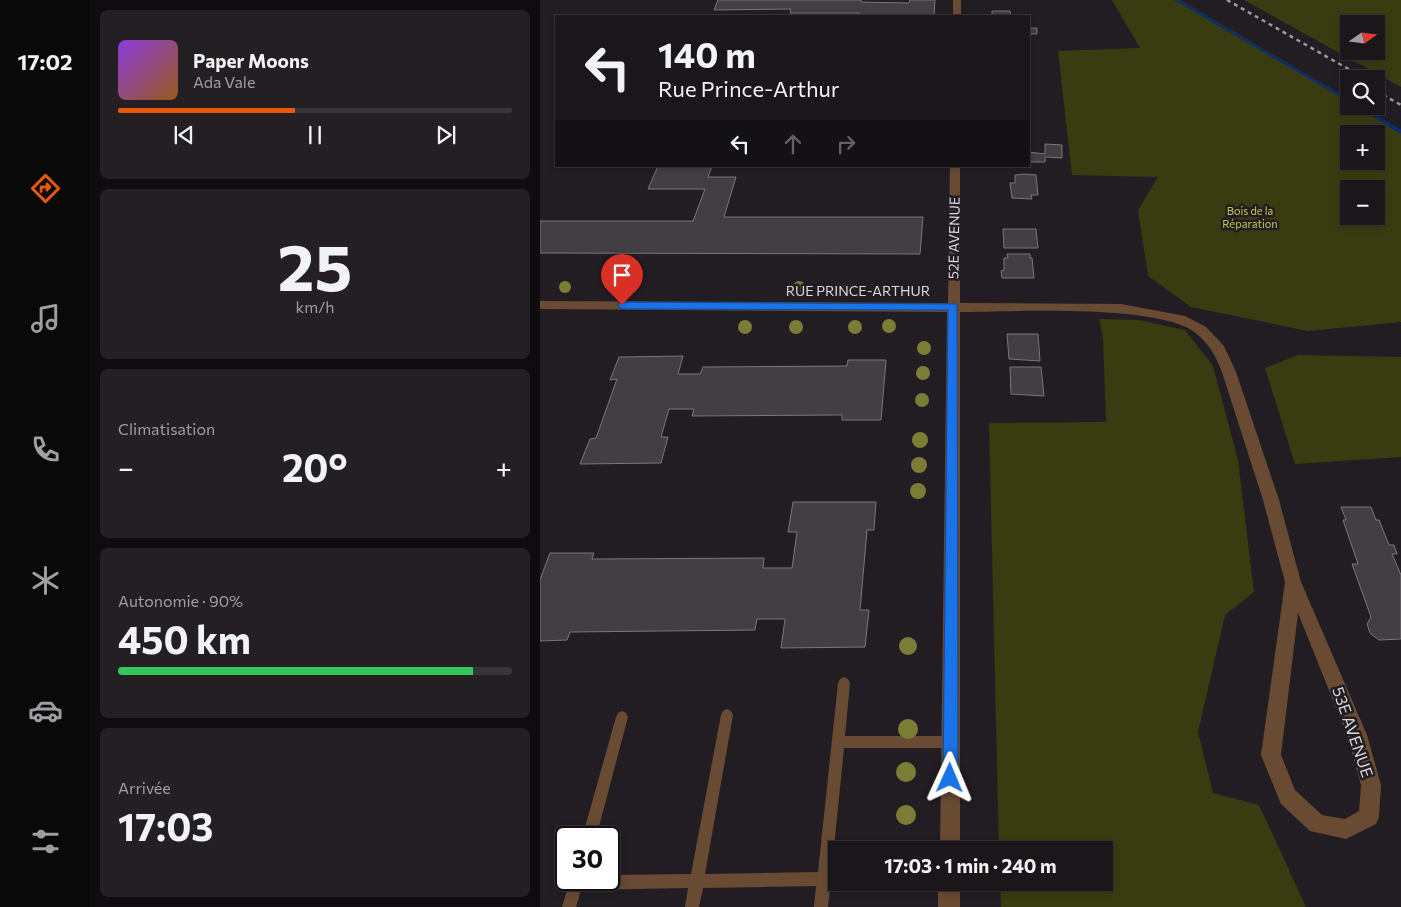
<!DOCTYPE html>
<html lang="fr">
<meta charset="utf-8">
<style>
:root{--surface:#1a161a;--page:#231f23;--text:#f1f3f6;--muted:#9f9fa2;--line:#383539;--accent:#ea580c}
body{margin:0;font-family:Commissioner,sans-serif;background:var(--page);color:var(--text);height:100vh;display:flex;flex-direction:column;font-size:19px;white-space:nowrap}
*{box-sizing:border-box;margin:0}
p{font-size:16px;color:var(--muted)}
.icon{flex:none;width:28px;height:28px;fill:none;stroke:currentColor;stroke-width:2;stroke-linecap:round;stroke-linejoin:round}
.map{position:relative;flex:1;overflow:hidden}
.drawer{display:flex;flex-direction:column;gap:10px;padding:10px;background:#0e0c0e;width:450px}
.drawer>*{flex:none}
.guide{position:absolute;left:15px;top:15px;width:475px;height:152px;border-radius:0px;box-shadow:0 2px 8px #0003,0 0 0 1px var(--line);background:#1a161a;color:var(--text);overflow:hidden}
.needle{width:32px;rotate:76deg}
.controls{position:absolute;left:800px;top:15px;display:grid;gap:10px}
.controls a{display:grid;place-items:center;width:45px;height:45px;border-radius:0px;background:var(--surface);box-shadow:0 2px 8px #0003,0 0 0 1px var(--line);font-size:25px}
.speed{position:absolute;left:15px;top:826px;display:flex;gap:10px;font-size:25px;font-weight:700;text-align:center}
.speed>*{display:grid;place-content:center;width:65px;height:65px;border-radius:50%;background:var(--surface);box-shadow:0 2px 8px #0003,0 0 0 1px var(--line);line-height:1}
.speed .limit{border:2px solid #111;border-radius:8px;background:#fff;color:#111}
.pin{position:absolute;display:grid;place-items:center;width:42px;height:42px;color:#fff;margin:-51px -21px;border-radius:50% 50% 50% 0;rotate:-45deg;box-shadow:0 0 5px #0007}
.pin .icon{rotate:45deg}
.me{position:absolute;width:55px;margin:-28px;rotate:1deg;stroke-linejoin:round;filter:drop-shadow(0 0 4px #0008)}
.turn{display:flex;align-items:center;gap:18px;height:105px;padding:0 20px;font-size:22px}
.turn .icon{width:65px;height:65px;stroke-width:2.5}
.turn b{display:block;font-size:35px;line-height:42px}
.lanes{display:flex;align-items:center;height:48px;padding:0 20px;background:#0003;justify-content:center;gap:25px;direction:ltr}
.lanes .off{opacity:.35}
.big{font-size:38px;font-weight:700;line-height:1.1}
.drawer .tile{flex:1;display:flex;flex-direction:column;justify-content:center;gap:8px;min-width:0;padding:0 18px;border-radius:8px;background:var(--page)}
.drawer .dial{align-items:center;gap:0}
.dial b{font-size:65px;line-height:1}
.song{display:flex;align-items:center;gap:15px}
.cover{width:60px;height:60px;border-radius:8px;background:linear-gradient(135deg,hsl(270 70% 55%),hsl(30 70% 35%))}
.played{height:5px;border-radius:2px;background:linear-gradient(90deg,var(--accent) 45%,var(--line) 45%)}
.keys{display:flex;justify-content:space-around;direction:ltr}
.heat{display:flex;justify-content:space-between;align-items:center;font-size:28px;direction:ltr}
.charge{height:8px;border-radius:4px;background:linear-gradient(90deg,#34c759 90%,var(--line) 0)}
.trip{position:absolute;left:288px;top:841px;width:285px;height:50px;border-radius:0px;background:var(--surface);box-shadow:0 2px 8px #0003,0 0 0 1px var(--line);font-weight:700;line-height:50px;text-align:center}
main{display:flex;flex:1;min-height:0}
.menu{display:flex;flex-direction:column;width:90px;justify-content:space-around;align-items:center;background:#0a090a;color:var(--muted)}
.menu .icon{width:35px;height:35px}
.menu .current{color:var(--accent)}
.menu b{font-size:22px;color:var(--text)}
.map>svg:first-child{display:block}
.green{fill:#393c11;fill-rule:evenodd}
.lines{fill:none;stroke-linecap:round;stroke-linejoin:round}
.stream{fill:#072f70;fill-rule:evenodd}
.building{fill:#433e43;stroke:#7b757c}
.lane{fill:#694b33;fill-rule:evenodd}
.street{fill:#694b33;fill-rule:evenodd}
.rail{stroke:#9d999e;stroke-width:2.5;stroke-dasharray:4 4;stroke-linecap:butt}
.tree{fill:#7b7c36}
.route{fill:#1a73e8;stroke:#114b97}
.labels{text-anchor:middle;stroke-width:5;stroke-linejoin:round;paint-order:stroke}
.far-park-label{font-size:11px;fill:#c3c946;stroke:#221d23}
.street-label{font-size:14px;fill:#dcd8dc;stroke:#221d23}
.near-street-label{font-size:16px;fill:#dcd8dc;stroke:#221d23}
</style>
<main>
<nav class="menu">
<b>17:02</b>
<svg class="icon current" aria-label="directions" viewBox="0 0 24 24"><path d="M12 3l9 9-9 9-9-9zM9 14v-3h6M13 9l2 2-2 2"/></svg>
<svg class="icon" aria-label="music" viewBox="0 0 24 24"><path d="M9 18V5l10-2v13"/><circle cx="6" cy="18" r="3"/><circle cx="16" cy="16" r="3"/></svg>
<svg class="icon" aria-label="phone" viewBox="0 0 24 24"><path d="M5 4h4l2 5-3 2q2 4 5 5l2-3 5 2v4C11 20 4 13 5 4z"/></svg>
<svg class="icon" aria-label="climate" viewBox="0 0 24 24"><path d="M12 3v18M4 7l16 10M4 17L20 7"/></svg>
<svg class="icon" aria-label="car" viewBox="0 0 24 24"><path d="M5 17H2v-5l4-1 3-4h7l3 4 3 1v5h-3M9 17h6M6 11h13"/><circle cx="7" cy="17" r="2"/><circle cx="17" cy="17" r="2"/></svg>
<svg class="icon" aria-label="filters" viewBox="0 0 24 24"><path d="M4 7h16M4 17h16"/><circle cx="9" cy="7" r="2"/><circle cx="15" cy="17" r="2"/></svg>
</nav>
<section class="drawer">
<div class="tile">
<div class="song"><i class="cover"></i><div><b>Paper Moons</b><p>Ada Vale</p></div></div>
<div class="played"></div>
<div class="keys"><svg class="icon" aria-label="previous" viewBox="0 0 24 24"><path d="M18 5L8 12l10 7zM5 5v14"/></svg><svg class="icon" aria-label="pause" viewBox="0 0 24 24"><path d="M8 5v14M16 5v14"/></svg><svg class="icon" aria-label="next" viewBox="0 0 24 24"><path d="M6 5l10 7-10 7zM19 5v14"/></svg></div>
</div>
<div class="tile dial"><b>25</b><p>km/h</p></div>
<div class="tile"><p>Climatisation</p>
<div class="heat"><a>−</a><b class="big">20°</b><a>+</a></div>
</div>
<div class="tile"><p>Autonomie · 90%</p><b class="big">450 km</b><div class="charge"></div></div>
<div class="tile"><p>Arrivée</p><b class="big">17:03</b></div>
</section>
<div class="map">
<svg width="861" height="907" viewBox="0 0 861 907">
<rect width="100%" height="100%" fill="#221d23"/>
<path class="green" d="M572,0h68l169,99v7h11l41,24v192l-93,9 -117,-24 -43,-31 -10,-66 20,-33 -86,-2 -14,-124 82,-3zM809,134h27v27h-27zM809,189h27v27h-27z
M704,0h157v87zM809,24h27v27h-27z
M559,319l40,1 46,10 28,36 25,94 16,132 -29,23 -27,117 15,61 46,12 47,102h-305l-1,-24 104,-1v-32h-105l-10,-427 117,-1 -3,-84z
M758,355l103,2v100l-106,7 -30,-96z"/>
<g class="lines">
<path class="stream" d="M634,0h5l170,99v3z
M816,106h6l39,24v4z"/>
</g>
<path class="building" d="M178,0h143v2l48,1 1,-3h25l-1,16h-73l-2,-3h-69l1,-4 -77,1z
M452,11h18l1,5h-19z
M489,28h8v6h-7v9z
M505,144l17,1v13l-17,-1v5h-16v-10l16,2z
M118,166h54l-4,11h28l-12,40h199l-3,37 -380,-1v-32h153l12,-32h-57z
M485,174l11,1 2,20h-7l1,4 -20,-1 -2,-15h5v-8z
M463,229h33l2,19h-34z
M467,254h23v4h2l2,20h-32l-1,-7 3,-1v-12h4z
M467,334h31l2,27 -31,-2z
M143,356l-5,18h22l3,-7 144,-1 1,-6h38l-5,60h-39v-5l-150,1 2,-7h-25l-8,28h7l-7,26 -81,1 10,-25 6,-1 21,-59 -7,1 9,-23z
M470,367h31l3,29 -33,-2z
M253,502h83l-2,28h-7l-7,80h9l-4,37 -84,1 4,-29h-28l-2,11 -185,2 -3,8 -27,1v-61l10,-27h44l-2,6 172,-1 -1,10h29l5,-36h-9z
M801,507h30l5,13h3l10,25h5l3,9h-5l9,21v64l-22,1 -9,-7 -3,-9 4,-7 -19,-53h6l-15,-44h3z"/>
<g class="lines">
<path class="lane" d="M304,677l4,2 2,4 -5,53h105l5,1 1,5 -1,5 -5,1h-106l-16,159h-14l2,-21 -113,2 -4,19h-14l3,-19 -107,2 -5,17h-14l8,-27h39v-5l82,-1 30,-159 2,-4 4,-2 4,2 2,4 -28,159 113,-2 20,-189 2,-4z
M82,711l4,2 2,4 -32,121h-14l34,-121 2,-4z"/>
<path class="street" d="M413,0h8v16h-8z
M410,166h10v137l161,1 64,12 21,11 18,19 12,26 43,128 22,82 66,153 14,50 -2,32 -3,7 -30,15 -36,-8 -29,-27 -20,-49 24,-173 -22,-82 -41,-128c-6,-15 -12,-27 -25,-38 -36,-31 -186,-22 -237,-22v538h-20l7,-538 -407,-3v-8l408,2zM758,613l49,122 14,50 -2,26 -14,8 -23,-4 -27,-25 -14,-35z
M398,882h22v25h-22z"/>
<path class="rail" d="M687,0l139,79
M836,91l25,14"/>
</g>
<g class="tree">
<circle cx="25" cy="287" r="6"/>
<circle cx="259" cy="287" r="6"/>
<circle cx="349" cy="326" r="7"/>
<circle cx="205" cy="327" r="7"/>
<circle cx="256" cy="327" r="7"/>
<circle cx="315" cy="327" r="7"/>
<circle cx="384" cy="348" r="7"/>
<circle cx="383" cy="373" r="7"/>
<circle cx="382" cy="400" r="7"/>
<circle cx="380" cy="440" r="8"/>
<circle cx="379" cy="465" r="8"/>
<circle cx="378" cy="491" r="8"/>
<circle cx="368" cy="646" r="9"/>
<circle cx="368" cy="729" r="10"/>
<circle cx="366" cy="772" r="10"/>
<circle cx="366" cy="815" r="10"/>
</g>
<path class="route" d="M82,302l335,2 1,474 -3,5 -5,2 -5,-2 -2,-5 5,-468 -326,-1 -5,-4z"/>
<g class="labels">
<g class="far-park-label">
<text x="710" y="215">Bois de la<tspan x="710" dy="13">Réparation</tspan></text>
</g>
<g class="street-label">
<text transform="translate(414 238) rotate(-89)" y="5">52E AVENUE</text>
<text x="318" y="296">RUE PRINCE-ARTHUR</text>
</g>
<g class="near-street-label">
<text transform="translate(813 732) rotate(71)" y="6">53E AVENUE</text>
</g>
</g>
</svg>
<div class="controls">
<a><svg class="needle" viewBox="-14 -14 28 28"><path d="M0-13l5 13h-10z" fill="#e53935"/><path d="M0 13l5-13h-10z" fill="#9f9fa2"/></svg></a>
<a><svg class="icon" aria-label="search" viewBox="0 0 24 24"><circle cx="10" cy="10" r="6"/><path d="M15 15l6 6"/></svg></a>
<a>+</a>
<a>−</a>
</div>
<div class="speed"><div class="limit">30</div></div>
<div class="pin" style="left:82px;top:305px;background:#d93025"><svg class="icon" aria-label="arrive" viewBox="0 0 24 24"><path d="M6 21V4h12l-3 4 3 4H6"/></svg></div>
<svg class="me" style="left:410px;top:778px" viewBox="-20 -20 40 40"><path d="M0-17L14 15 0 8-14 15z" fill="#1a73e8" stroke="#fff" stroke-width="4"/></svg>
<div class="trip">17:03 · 1 min · 240 m</div>
<div class="guide">
<div class="turn"><svg class="icon" aria-label="left" viewBox="0 0 24 24"><path d="M17 20v-9H6M10 6l-5 5 5 5"/></svg><div><b>140 m</b>Rue Prince-Arthur</div></div>
<div class="lanes"><svg class="icon" aria-label="left" viewBox="0 0 24 24"><path d="M17 20v-9H6M10 6l-5 5 5 5"/></svg><svg class="icon off" aria-label="ahead" viewBox="0 0 24 24"><path d="M12 20V5M6 11l6-6 6 6"/></svg><svg class="icon off" aria-label="right" viewBox="0 0 24 24"><path d="M7 20v-9h11M14 6l5 5-5 5"/></svg></div>
</div>
</div>
</main>
